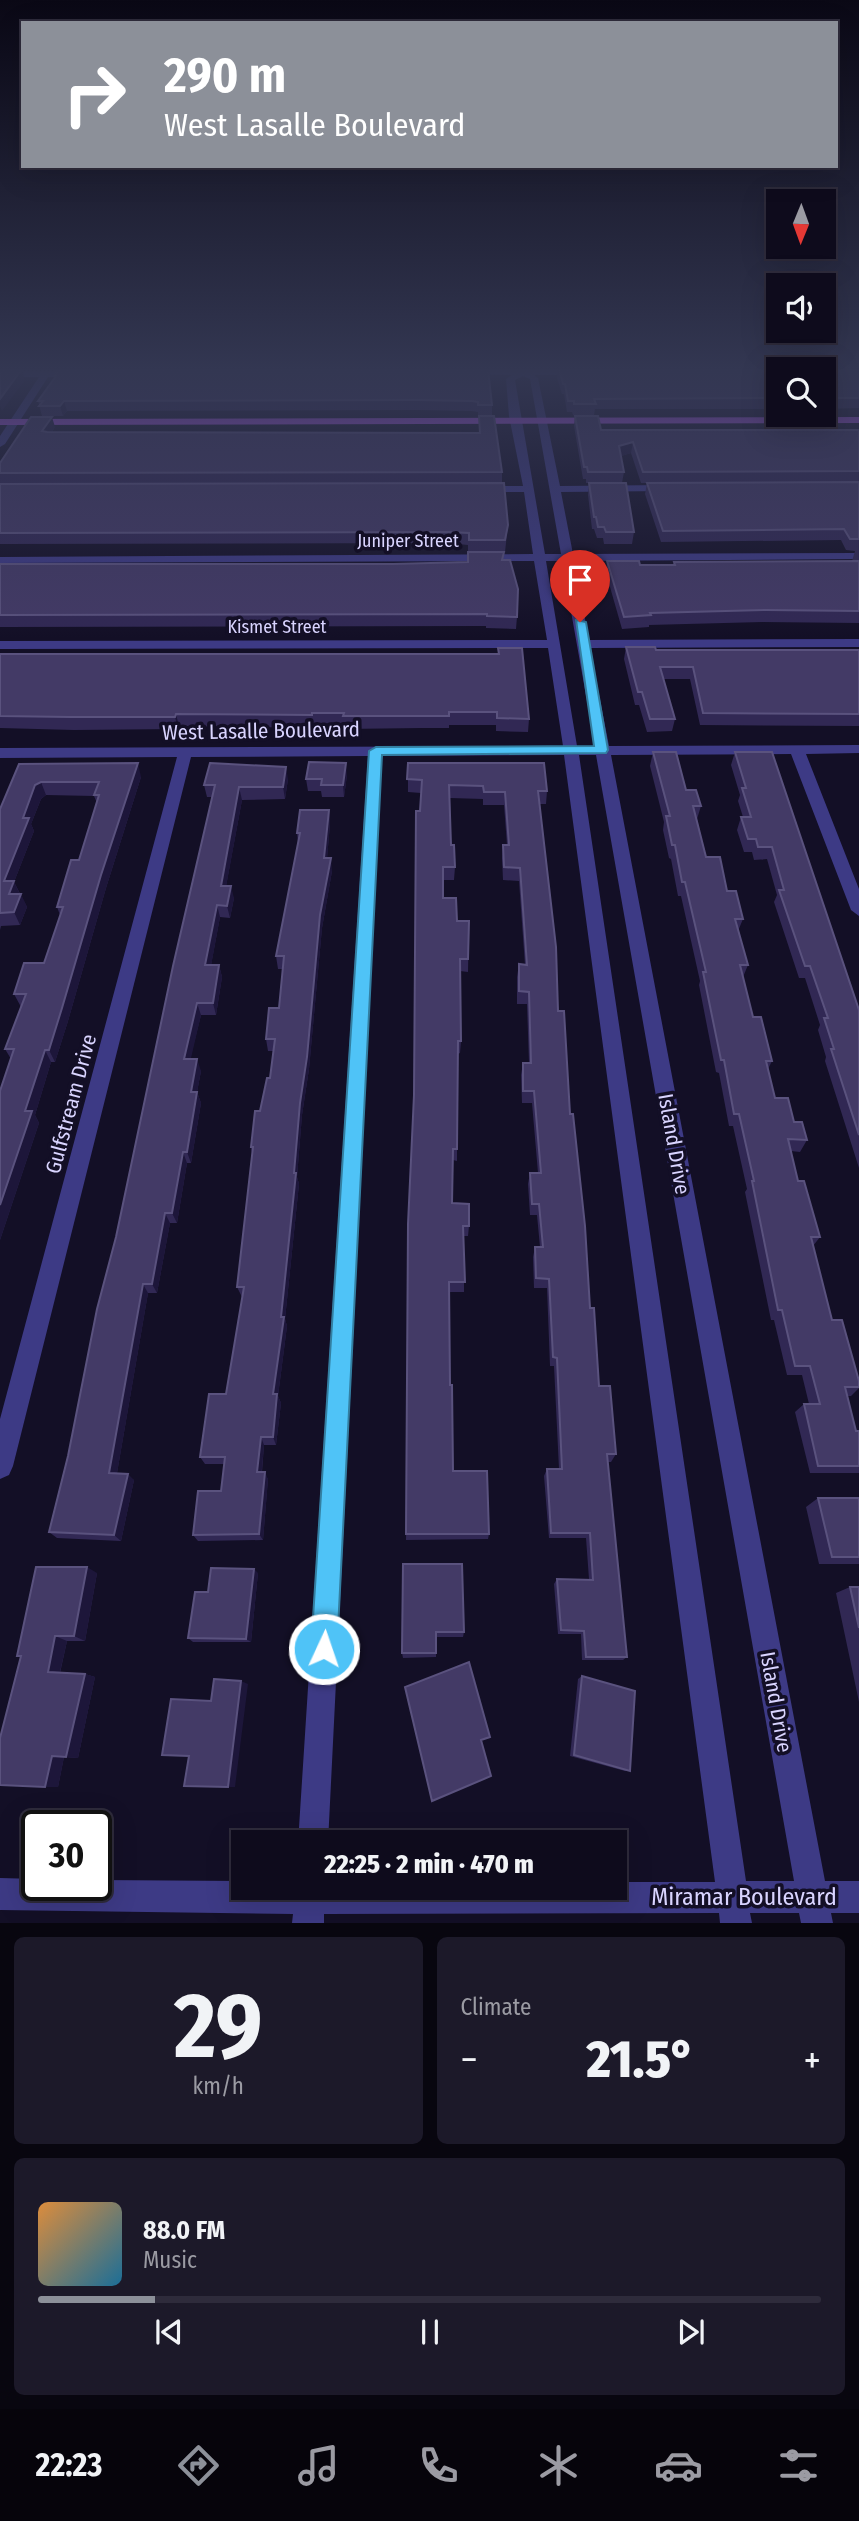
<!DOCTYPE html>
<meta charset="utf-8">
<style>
:root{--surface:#0e0b1c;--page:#1c1929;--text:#f1f3f6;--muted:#9b9ba3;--line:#2e2b3b;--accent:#8c9099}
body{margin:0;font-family:"Fira Sans Condensed",sans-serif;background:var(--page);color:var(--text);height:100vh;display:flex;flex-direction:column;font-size:26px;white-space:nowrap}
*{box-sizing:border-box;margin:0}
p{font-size:23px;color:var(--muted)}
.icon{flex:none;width:38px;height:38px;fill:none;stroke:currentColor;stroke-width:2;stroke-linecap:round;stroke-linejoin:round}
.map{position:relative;height:1923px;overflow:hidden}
.details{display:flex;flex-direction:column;gap:14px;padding:14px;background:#08060f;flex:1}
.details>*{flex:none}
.hud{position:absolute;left:21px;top:21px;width:817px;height:147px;border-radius:0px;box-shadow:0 7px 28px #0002,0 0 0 2px var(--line);background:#8c9099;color:#fff;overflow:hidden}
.needle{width:46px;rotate:181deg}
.tools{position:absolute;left:766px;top:189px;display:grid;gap:14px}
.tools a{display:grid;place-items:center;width:70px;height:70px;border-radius:0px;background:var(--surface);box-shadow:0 7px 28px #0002,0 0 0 2px var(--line);font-size:35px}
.speed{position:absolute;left:21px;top:1810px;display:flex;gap:14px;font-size:35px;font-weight:700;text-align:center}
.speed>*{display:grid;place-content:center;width:91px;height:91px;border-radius:50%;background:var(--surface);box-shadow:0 7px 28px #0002,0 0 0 2px var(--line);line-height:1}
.speed .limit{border:4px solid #111;border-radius:10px;background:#fff;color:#111}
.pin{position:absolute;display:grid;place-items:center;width:60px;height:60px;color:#fff;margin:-72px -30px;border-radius:50% 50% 50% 0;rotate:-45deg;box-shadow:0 0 7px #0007}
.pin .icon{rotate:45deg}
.me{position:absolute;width:77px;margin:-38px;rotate:3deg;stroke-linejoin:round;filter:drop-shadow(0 0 5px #0008)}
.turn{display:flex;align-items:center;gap:24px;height:147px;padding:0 28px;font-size:32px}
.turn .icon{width:91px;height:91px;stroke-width:2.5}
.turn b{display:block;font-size:49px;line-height:60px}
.big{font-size:52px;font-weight:800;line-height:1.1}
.details .widget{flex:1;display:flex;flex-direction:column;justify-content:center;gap:10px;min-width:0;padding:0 24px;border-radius:10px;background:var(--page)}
.details .dial{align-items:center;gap:0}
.dial b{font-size:91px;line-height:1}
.song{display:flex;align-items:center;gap:21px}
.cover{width:84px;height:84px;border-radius:10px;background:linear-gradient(135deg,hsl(30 70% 55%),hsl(200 70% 35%))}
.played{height:7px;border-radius:4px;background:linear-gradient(90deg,var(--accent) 15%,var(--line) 15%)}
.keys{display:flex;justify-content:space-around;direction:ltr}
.heat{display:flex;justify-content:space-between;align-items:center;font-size:38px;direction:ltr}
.details .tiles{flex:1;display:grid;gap:14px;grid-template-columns:1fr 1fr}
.widget:last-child{grid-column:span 2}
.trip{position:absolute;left:231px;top:1830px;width:396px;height:70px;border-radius:0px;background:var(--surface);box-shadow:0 7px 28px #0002,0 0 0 2px var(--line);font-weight:800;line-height:70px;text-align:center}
.menu{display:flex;height:112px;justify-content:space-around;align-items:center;background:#06040b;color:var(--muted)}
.menu .icon{width:49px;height:49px}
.menu .current{color:var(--accent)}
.menu b{font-size:32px;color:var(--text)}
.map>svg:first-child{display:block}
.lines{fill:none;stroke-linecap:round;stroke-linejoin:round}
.minor{fill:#3d3a85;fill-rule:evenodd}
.major{fill:#c25bff;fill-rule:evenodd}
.wall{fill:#312854}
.shaded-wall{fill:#1d163a}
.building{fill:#433a66;stroke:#5a527e;stroke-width:2}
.route{fill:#4fc3f7;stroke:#337fa1;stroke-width:2}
.labels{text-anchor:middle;stroke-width:7;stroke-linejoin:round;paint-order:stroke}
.far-street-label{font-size:18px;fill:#d9d4ff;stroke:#130f26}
.street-label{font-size:21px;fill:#d9d4ff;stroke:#130f26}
.near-street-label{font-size:24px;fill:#d9d4ff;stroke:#130f26}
</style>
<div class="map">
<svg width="859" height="1923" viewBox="0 0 859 1923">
<rect width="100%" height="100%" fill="#130f26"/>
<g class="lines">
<path class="minor" d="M465,369l119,1 -3,5h-47l4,3 22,108 107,-1 5,3 -5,3 -106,1 12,62 286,-1v6l-285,2 15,79 270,-1v8l-269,1 19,98 250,-1v8l-53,1 53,135v27l-8,-6 -60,-156 -180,1 214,1126h34v32h-28l2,10h-32l-2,-10h-49l2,10h-32l-1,-10 -395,1v9h-32l1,-9 -293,-4v-32l37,1v6h59v-5l147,1v7h371v-6h101l-151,-1127 -182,1 -54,1087h-30l70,-1087 -177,1 -178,709 -4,9 -9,4v-60l177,-662 -177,1v-10l563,-2 -15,-98 -548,1v-8l547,-1 -13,-79 -534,2v-6l533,-3 -9,-62h-41l-5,-3 5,-3h40l-14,-70 -3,-37 6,-4 -50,-1zM523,376l7,3 31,175h-16l-30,-174zM546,561h16l33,185h-18zM579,755h17l198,1126h-48z
M0,371h77l4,3 -4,3h-29l-43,67 -5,3v-11l39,-59h-39z"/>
<path class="major" d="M859,417v6l-859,2v-6z"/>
</g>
<path class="wall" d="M488,369l4,36v10h-14v-3l-6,-1 -54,-1 -351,1 -4,5h-21l-4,-15 16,-22v-3z
M558,369h301v39l-35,1v-40h-45v40h-184l-1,6h-21l-1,-3h-5l-3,-18h-2l-5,-16z
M479,416l23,56v11l6,42 -3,27h-37v-7l-19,-2 -449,1v-81l55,-36 -3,5 427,1z
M575,416l26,14h258v193l-97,-1 -113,3v2l-27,2 -16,-56 1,-12 33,4h33l1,-3 178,-1 3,-10 -9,-1 -5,-10 -180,2 -16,-48 2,-11h-6l-10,-30 -10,3 3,16 -2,11 12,49 -2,12h-28l-1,-6h-6l-3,-9h-2l-4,-34 1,-12h-3v-4h-3l-9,-53z
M468,562l49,55 -1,12 -30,-1v-2l-486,1v-63h393z
M626,647l30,3h203v76l-159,-1 -10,-46h-27l12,40 -3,12 -25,1 -8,-27h-4l-11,-46z
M498,648l31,71 -1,13 -32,-1v-6h-47v3h-26l-79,1v-4h-30l-1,3 -134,-2 -1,3 -104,1 -74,-2v-74h498z
M653,752l48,54 -4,13 9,38 21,34 16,28 -5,12 10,34 -5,12 10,40 19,44 -4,8 7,29 32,42 -7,12 -9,-1 7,30 22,56 -7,9 19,74 27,61v7l-8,8h-4l9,35h3v42h-49l-15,-61 9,-8h5l-7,-29h-15l-13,-55h-3l-26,-128 2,-3 -14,-63h-4l-10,-53 -3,-1 -17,-87 1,-4 -19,-85h-3l-7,-37 -2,-1 -6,-28 1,-8 -14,-56z
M735,752l108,214 16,44v158l-34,-107 1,-4 -8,-27 2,-5 -15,-47h-6l-25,-76 3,-7 -10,-36 -13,1 -2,-8h-8l-7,-22 4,-13h2l-5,-16 2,-6 -9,-30z
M408,763l139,28 -1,13h-6l18,207 41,375 17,68 -5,8h-3l19,195 -4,3h-41l-1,-26h-23l-4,-50 3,-5h32l-3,-41h-37l-5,-62 3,-7h12l-5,-103h-4l-3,-78h-13l-1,-31 2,-10h5l-3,-32h-7l-2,-31 2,-11h8l-6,-70h-10l-1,-28 2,-12h6l-2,-59h-10v-27l2,-13 6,1 -6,-84 -16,-1 -1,-22 1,-13h4l-3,-40h-21v-6l-33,-1 1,47 4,22 -1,13h-11v18l14,23h12l-1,51 -8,-1 1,70 -1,12 -2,1 -1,95v12l-4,-1 -1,43 17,23 -1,10h-4v56h-15l1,93 3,86 36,63 -1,5 -82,1 8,-445 7,-302 -13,-1z
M19,764l122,13 -35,111 -38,133 -13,41h-4l-16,53 4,8 -39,117v-149l11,-32 -6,-10 16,-42 -7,-13 30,-31 16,-48 -3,-8 22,-47 18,-57 -3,-7 -48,-1 -5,4 -10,25 3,7 -20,51 13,25 -7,18 -19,1 -1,4v-121z
M347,775l-3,22h-22l-1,-6h-13l-2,-12z
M288,779l-3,20 -43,1 -16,86 8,12 -4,20 -10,-1 -9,48h8l3,12 -6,38h-15l-11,44 11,12 -4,21 4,11 -10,60h-4l-10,60h-7l-13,70h-9l-31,180 17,7 -13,61 -64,-3 -8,-6 19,-76 144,-659h-5l-3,-12z
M329,810l1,14 -3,34 5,13 -10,57 -13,141 -7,46 -5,62 2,7 -14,135 2,7 -9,70 3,7 -5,42h-12l-2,27 6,7 -5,61 -65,1 -5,-6 28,-44 3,-27h-19l-5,-7 26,-63 16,-97 -5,-10 15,-134 -1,-6 19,-69 3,-27h-5l-2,-12 13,-31 4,-39h-5l-2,-13 22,-114 -1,-9z
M818,1498h41v66h-40l-13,-57z
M403,1564l61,68 -1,5h-27v20l-33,1 -1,-5z
M97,1573l-12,68h-18l-7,32 25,1 10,3 -17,81 -14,-1 -6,30 -38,-130 -3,-1z
M258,1573l-7,69h-58l-5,-4 20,-46z
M850,1587h9v115l-23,-109z
M582,1676l48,95h-5l-55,-15 8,-77z"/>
<path class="shaded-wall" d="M22,369l3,11 -23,31 -2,-5v-7z
M64,401l3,10 -4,5 -3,-10z
M52,417l3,10 -10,15 -3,-11z
M633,442l-2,11 -13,4 1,-11z
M176,714l3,12 -1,3 -3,-12z
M138,763l3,14 -35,111 -38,133 -13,41 -6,-12 52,-175z
M346,763l1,12 -3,22 -1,-12z
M286,767l2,12 -3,20 -2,-12z
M41,782l5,13 -5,4 -10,25 3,7 -20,51 6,12h-11l-5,-13 19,-63 12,-33z
M239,787l3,13 -18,98 -3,-12z
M329,810l1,14 -4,47 -2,-13z
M331,858l1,13 -10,57 -13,141 -7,46 -5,62 2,7 -14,135 2,7 -9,70 3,7 -5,42 -3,-8v-43l27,-291 20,-188z
M231,886l3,12 -4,20 -3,-12z
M21,894l6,13 -7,18 -6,-13z
M217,905l3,12 -11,60 -4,-12z
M219,965l3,12 -6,38 -3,-12z
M197,1003l4,12 -13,56 -4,-12z
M45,1050l6,12 -16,53 4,8 -39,117v-35l25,-94z
M197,1059l4,12 -6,32 -4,-11z
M197,1092l4,11 -10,60 -4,-11z
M183,1152l4,11 -10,60 -5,-10z
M165,1213l5,10 -13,70 -5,-9z
M143,1284l5,9 -32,186 -7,-6z
M261,1437l3,8 -3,34 -4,-7z
M265,1472l3,7 -5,61 -4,-6z
M128,1474l6,6 -13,61 -7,-6z
M87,1567l10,6 -12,68 -11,-5z
M254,1569l4,4 -7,69 -5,-3z
M55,1636l12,5 -8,35 -11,-4z
M85,1674l10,3 -17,81 -12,-1z
M241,1681l7,3 -13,103h-7z
M52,1756l12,1 -6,30h-13z"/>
<path class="building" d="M0,369h22l-22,30z
M59,369h429l4,36h-14v-3l-6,-1 -54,-1 -354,1 -4,5h-21l4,-5h-5l18,-25h-2z
M559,369h300v29h-35v-29h-45v29l-185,1 2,5h-22v-3h-6l-3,-17h-2z
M479,416h15l8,56 -502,1v-10l31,-46h21l-10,14 5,1 433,1z
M575,416h23l3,14h258v41l-216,1 -10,-30 -14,4 5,26h-36l-1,-5h-3z
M859,482v57h-9l-6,-10 -181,2 -16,-48z
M504,483l4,42 -3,15h-36v-7l-20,-1 -449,1v-49z
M589,483h37l8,49h-28l-2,-5h-6l-2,-10h-2z
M468,552h36l-2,8h8l8,29 -1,28 -30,-1v-2l-487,1v-51h393l75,-2z
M607,561h32l1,4h35l-1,-3 185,-1v50l-93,-1 -116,3 1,2 -27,2z
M626,647h29l1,3h203v64l-156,-1 -10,-46h-33l15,52h-25l-8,-27h-4z
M498,648h24l7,71 -32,-1v-6h-48v4h-106l1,-3h-32v2l-136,-1 -1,3h-105l-70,-1v-62h499z
M653,752h23l10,38h10l5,16h-8l13,51h14l7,34h9l7,28h-8l13,46h-8l13,52h8l11,44h-6l9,37h13l6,24h8l5,18 -19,-1 10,42h6l16,56h-9l21,83h10l17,61v6h-14l11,44h3v35h-41l-14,-62h16l-10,-38h-15l-13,-56h-4l-26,-129h2l-15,-67h-5l-10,-54h-3l-18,-88h3l-21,-90h-3l-7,-37h-3l-6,-29h4z
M735,752h37l87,258v125l-28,-86h3l-10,-31h4l-18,-52h-5l-26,-76h5l-12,-43h-14l-2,-8h-8l-7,-22h10l-9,-29h4z
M309,762l37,1 -3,22h-22l1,-6h-16z
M138,763l-37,112 -39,133 -13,42h-4l-20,61h7l-32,94v-114l14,-42h-9l21,-55h-12l10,-31h20l19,-56h-6l14,-47h8l20,-65h-5l5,-13h-58l-6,3 -12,33h6l-25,63h10l-5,13h12l-7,18 -14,1v-104l19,-45z
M210,763l76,4 -3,20h-44l-18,99h10l-4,20 -10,-1 -12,60h14l-6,38h-16l-13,56h13l-6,33h6l-10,60h-4l-11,61h-7l-13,71h-9l-34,189 19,1 -14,61 -65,-3 19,-76 29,-147 19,-72 57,-271 42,-181h-11z
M408,763h136l3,28h-9l18,156 2,64h6l6,103h3l12,112 5,82h4l5,78h11l6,68h-9l20,203h-41l-2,-26 -23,-1 -4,-51 36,1 -3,-47h-39l-4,-64h15l-5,-111 -4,-1 -4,-78 -13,-1 -1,-31h8l-4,-43h-7l-2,-31h11l-7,-82h-11v-28h8l-2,-71 -10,-1v-27l8,1 -7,-97 -16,-1 -1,-22h6l-4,-53h-21l-1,-6 -34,-1 2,60h3l1,22h-12v31h13l1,23h12l-1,38h-8l1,82h-3l-1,108h-4l-1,54 17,1v22h-6l2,56h-16l1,103h2l1,86h34l2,63h-83l2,-310 6,-129 2,-284h4l2,-31 -15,-1z
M300,810h29l-5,48h7l-11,57 -13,142 -7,46 -6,70h2l-15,144h3l-11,77h4l-4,43h-12l-4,35h8l-6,62 -66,1 5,-44h23l4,-34h-25l9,-63h17l18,-107h-7l16,-140h-2l4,-36h5l7,-33h3l5,-39h-9l3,-31h10l5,-52h-8l24,-123h-3z
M818,1498h41v59h-27z
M403,1564h59l2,68h-28v21h-34z
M36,1567h51l-13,69h-19l-7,36 37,2 -19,83 -14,-1 -7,31 -45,-2v-47l21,-82h-4z
M211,1568l43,1 -8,70 -58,-1 7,-46h13z
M850,1587h9v41z
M469,1662l21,75 -9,3 10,36 -59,25 -27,-114z
M582,1676l53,15 -5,80 -56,-16z
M214,1679l27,2 -13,106 -44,-1 5,-30 -27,-1 9,-56 40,2z"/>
<linearGradient id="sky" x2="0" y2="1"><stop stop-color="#0a0815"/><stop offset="0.58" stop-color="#333752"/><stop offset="1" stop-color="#333752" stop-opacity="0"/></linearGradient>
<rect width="859" height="638" fill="url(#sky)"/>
<path class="route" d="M576,620l10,2 22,128 -2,3 -224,2 -45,894 -4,9 -9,3 -9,-3 -4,-9 58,-898 7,-4 218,-1z"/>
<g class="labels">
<g class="far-street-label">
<text x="408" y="547">Juniper Street</text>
<text x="277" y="633">Kismet Street</text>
</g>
<g class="street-label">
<text transform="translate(261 731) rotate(-1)" y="7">West Lasalle Boulevard</text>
<text transform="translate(71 1104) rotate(-75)" y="7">Gulfstream Drive</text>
<text transform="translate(674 1144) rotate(80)" y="7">Island Drive</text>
<text transform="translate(776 1702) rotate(80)" y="7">Island Drive</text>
</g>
<g class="near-street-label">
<text x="744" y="1905">Miramar Boulevard</text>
</g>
</g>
</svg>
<div class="tools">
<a><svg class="needle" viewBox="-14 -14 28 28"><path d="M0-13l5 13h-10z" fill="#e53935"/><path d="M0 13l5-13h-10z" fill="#9b9ba3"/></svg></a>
<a><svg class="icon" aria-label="sound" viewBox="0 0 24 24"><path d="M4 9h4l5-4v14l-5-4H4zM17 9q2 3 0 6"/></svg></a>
<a><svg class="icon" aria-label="search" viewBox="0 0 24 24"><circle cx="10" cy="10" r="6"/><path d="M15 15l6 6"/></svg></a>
</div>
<div class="speed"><div class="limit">30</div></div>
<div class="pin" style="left:580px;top:622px;background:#d93025"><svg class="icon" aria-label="arrive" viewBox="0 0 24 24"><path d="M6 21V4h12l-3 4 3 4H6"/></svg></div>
<svg class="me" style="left:324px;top:1649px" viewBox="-20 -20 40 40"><circle r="17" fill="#4fc3f7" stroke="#fff" stroke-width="3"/><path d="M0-11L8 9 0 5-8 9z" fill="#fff"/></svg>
<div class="trip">22:25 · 2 min · 470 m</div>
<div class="hud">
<div class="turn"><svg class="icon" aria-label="right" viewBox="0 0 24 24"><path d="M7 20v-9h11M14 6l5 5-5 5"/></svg><div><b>290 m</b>West Lasalle Boulevard</div></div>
</div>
</div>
<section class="details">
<div class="tiles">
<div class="widget dial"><b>29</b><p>km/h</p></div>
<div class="widget"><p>Climate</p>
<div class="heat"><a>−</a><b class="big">21.5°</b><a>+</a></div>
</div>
<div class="widget">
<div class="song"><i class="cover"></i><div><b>88.0 FM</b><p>Music</p></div></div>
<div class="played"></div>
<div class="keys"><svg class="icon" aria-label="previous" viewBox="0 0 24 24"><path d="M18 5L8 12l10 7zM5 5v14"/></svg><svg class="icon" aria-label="pause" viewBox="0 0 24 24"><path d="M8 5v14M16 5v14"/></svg><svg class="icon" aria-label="next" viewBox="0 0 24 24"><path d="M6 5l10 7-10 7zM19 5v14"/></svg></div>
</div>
</div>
</section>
<nav class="menu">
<b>22:23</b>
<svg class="icon current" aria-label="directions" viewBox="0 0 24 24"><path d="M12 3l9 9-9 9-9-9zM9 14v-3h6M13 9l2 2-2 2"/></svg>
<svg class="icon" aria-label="music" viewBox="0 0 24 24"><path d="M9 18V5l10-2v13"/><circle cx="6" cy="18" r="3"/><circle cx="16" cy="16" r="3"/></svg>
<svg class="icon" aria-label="phone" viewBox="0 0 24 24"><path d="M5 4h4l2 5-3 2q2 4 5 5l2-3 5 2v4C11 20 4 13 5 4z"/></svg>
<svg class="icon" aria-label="climate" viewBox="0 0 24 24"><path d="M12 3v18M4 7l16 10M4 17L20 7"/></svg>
<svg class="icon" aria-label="car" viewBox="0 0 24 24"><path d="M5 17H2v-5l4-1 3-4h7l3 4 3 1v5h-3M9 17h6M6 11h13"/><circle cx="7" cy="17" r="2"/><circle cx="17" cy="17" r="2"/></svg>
<svg class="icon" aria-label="filters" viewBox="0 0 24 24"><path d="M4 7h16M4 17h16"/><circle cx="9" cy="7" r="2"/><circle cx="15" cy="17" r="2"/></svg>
</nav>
